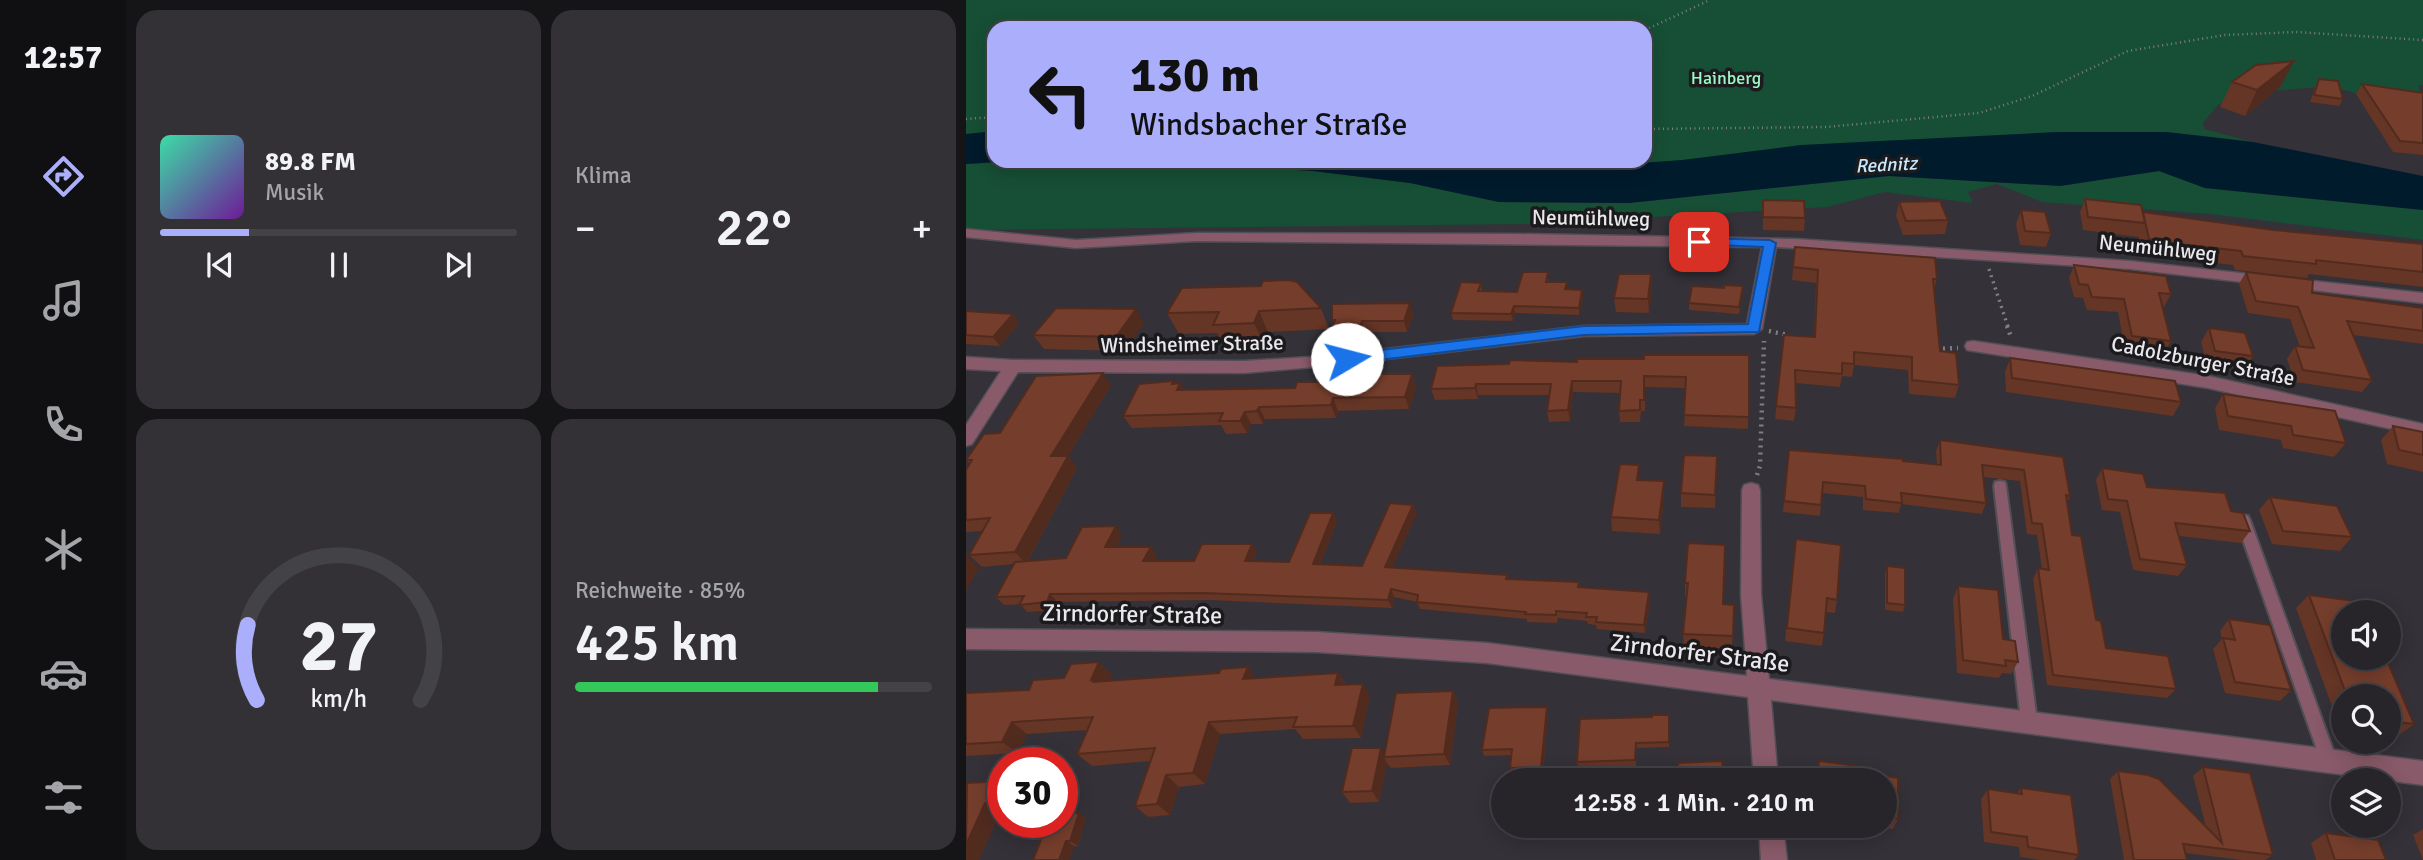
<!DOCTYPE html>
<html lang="de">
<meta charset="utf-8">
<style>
:root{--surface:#27252a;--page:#333136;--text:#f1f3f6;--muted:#a4a5a8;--line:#434247;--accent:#abaffb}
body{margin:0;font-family:Signika,sans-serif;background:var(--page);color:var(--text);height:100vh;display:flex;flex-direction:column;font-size:26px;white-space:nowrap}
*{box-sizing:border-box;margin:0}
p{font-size:23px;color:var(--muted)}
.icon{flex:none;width:38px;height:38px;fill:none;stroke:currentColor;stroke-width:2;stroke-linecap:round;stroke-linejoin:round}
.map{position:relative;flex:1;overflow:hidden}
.sheet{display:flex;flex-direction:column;gap:10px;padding:10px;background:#151417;width:840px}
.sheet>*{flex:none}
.banner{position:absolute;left:21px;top:21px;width:665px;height:147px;border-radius:21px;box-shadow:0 4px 18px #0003,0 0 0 2px var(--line);background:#abaffb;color:#111;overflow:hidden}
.buttons{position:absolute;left:1365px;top:600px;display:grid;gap:14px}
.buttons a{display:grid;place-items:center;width:70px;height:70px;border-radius:50%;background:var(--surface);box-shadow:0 4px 18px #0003,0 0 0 2px var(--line);font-size:35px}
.speed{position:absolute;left:21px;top:747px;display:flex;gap:14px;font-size:35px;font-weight:700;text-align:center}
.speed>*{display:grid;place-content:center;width:91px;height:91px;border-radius:50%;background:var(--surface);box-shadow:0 4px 18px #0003,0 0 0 2px var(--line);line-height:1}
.speed .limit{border:10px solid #d22;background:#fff;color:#111}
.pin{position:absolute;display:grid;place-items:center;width:60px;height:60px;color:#fff;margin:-30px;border-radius:14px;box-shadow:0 4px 10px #0006}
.me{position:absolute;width:77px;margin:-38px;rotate:82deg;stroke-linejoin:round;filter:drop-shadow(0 0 5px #0008)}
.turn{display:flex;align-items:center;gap:24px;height:147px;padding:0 28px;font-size:32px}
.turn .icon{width:91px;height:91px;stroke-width:2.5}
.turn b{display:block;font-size:49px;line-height:60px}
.big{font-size:52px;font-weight:600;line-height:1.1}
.sheet .card{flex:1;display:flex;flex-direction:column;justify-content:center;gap:10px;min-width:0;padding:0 24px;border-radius:21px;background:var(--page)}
.sheet .dial{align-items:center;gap:0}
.dial svg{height:182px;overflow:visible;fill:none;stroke:var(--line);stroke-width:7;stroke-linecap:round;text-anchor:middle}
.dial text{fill:var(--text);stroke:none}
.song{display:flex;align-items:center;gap:21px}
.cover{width:84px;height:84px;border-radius:10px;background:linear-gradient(135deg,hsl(160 70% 55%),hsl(280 70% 35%))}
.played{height:7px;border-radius:4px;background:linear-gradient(90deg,var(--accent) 25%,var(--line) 25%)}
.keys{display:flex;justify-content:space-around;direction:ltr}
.heat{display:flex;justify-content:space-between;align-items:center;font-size:38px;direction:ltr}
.charge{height:10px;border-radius:5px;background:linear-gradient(90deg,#34c759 85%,var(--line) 0)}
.sheet .tiles{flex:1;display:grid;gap:10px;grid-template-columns:repeat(2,1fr)}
.trip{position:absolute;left:525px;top:768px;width:406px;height:70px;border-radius:35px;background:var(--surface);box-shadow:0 4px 18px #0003,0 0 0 2px var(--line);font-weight:600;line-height:70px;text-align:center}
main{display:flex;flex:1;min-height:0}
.menu{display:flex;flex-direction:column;width:126px;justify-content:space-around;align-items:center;background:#100f11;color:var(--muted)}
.menu .icon{width:49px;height:49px}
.menu .current{color:var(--accent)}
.menu b{font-size:32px;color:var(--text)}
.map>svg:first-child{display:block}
.green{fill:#164f35}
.water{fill:#001b2c}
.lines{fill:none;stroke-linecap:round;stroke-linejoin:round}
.lane-casing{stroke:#514e55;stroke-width:4}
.street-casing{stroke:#514e55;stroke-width:3}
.path-far2{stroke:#807e83;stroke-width:2.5;stroke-dasharray:1 3.5;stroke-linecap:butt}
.path-far1{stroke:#807e83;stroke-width:3.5;stroke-dasharray:2 4.5;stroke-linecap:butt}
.path{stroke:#807e83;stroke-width:4.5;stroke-dasharray:2 5;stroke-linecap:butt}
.lane{fill:#895a69;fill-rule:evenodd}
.street{fill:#895a69;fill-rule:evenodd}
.wall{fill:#653526}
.shaded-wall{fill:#522b1f}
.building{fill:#753e2c;stroke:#522b1f;stroke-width:2}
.route{fill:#1a73e8;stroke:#114b97;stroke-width:2}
.labels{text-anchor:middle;stroke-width:7;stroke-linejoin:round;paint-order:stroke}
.far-park-label{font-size:18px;fill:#9bf8c6;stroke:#1b1a1d}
.far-water-label{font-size:19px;font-style:italic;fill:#c8e9fe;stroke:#1b1a1d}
.street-label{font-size:21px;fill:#eae8ec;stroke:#1b1a1d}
.near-street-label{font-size:24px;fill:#eae8ec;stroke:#1b1a1d}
</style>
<main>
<nav class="menu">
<b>12:57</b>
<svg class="icon current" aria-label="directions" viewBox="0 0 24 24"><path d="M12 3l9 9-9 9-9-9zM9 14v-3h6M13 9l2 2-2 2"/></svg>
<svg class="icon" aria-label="music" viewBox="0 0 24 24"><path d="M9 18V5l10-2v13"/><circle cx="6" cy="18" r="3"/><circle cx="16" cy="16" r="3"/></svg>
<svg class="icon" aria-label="phone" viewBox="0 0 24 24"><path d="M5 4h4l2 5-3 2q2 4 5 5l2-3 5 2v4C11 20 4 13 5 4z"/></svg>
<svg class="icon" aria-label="climate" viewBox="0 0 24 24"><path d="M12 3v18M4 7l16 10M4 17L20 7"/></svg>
<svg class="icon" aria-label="car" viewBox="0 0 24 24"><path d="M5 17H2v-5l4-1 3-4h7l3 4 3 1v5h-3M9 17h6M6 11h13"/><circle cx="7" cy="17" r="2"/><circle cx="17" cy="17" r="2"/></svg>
<svg class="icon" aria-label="filters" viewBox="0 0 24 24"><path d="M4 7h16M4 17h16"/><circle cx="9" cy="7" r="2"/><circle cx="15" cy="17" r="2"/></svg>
</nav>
<section class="sheet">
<div class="tiles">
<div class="card">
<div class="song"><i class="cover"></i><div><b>89.8 FM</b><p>Musik</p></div></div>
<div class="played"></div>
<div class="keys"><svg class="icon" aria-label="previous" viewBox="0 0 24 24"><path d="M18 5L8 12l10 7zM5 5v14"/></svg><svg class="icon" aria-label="pause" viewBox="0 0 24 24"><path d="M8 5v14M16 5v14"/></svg><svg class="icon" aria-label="next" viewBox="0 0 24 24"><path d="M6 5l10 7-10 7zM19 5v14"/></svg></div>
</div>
<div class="card"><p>Klima</p>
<div class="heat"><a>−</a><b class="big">22°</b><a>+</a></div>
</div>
<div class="card dial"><svg viewBox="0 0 100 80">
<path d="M14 69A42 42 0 1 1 86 69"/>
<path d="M14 69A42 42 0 0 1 10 36" stroke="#abaffb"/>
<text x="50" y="56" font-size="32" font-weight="700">27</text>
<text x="50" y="72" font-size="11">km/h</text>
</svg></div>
<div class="card"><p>Reichweite · 85%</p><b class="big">425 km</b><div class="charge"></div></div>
</div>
</section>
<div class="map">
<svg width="1457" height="860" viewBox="0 0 1457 860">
<rect width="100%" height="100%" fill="#343138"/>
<path class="green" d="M0,0h1457v85h-4l1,9 -61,1 -10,-4 -30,-4 -84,7 -18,12 -14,17 1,6 49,13 -58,-7 -596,31 -58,-5h104v-133h-651v105l-28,3z
M49,161h145l153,10 97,12 89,19 130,1 260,-27 171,10 99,-15 46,17 218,22v30l-213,-26 -168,-12 -45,-18 -29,8 5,11 -88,-11 -58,15 -297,17 -564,6v-66z"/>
<path class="water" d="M28,131v30h21l-49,3v-30z
M1091,132h110l86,10 170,34v34l-218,-22 -46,-17 -99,15 -171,-10 -260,27 -130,-1 -89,-19 -97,-12 -153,-10h381l58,5 83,-6 119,-15z"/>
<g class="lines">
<defs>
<path id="lane" d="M1034,481l5,1 1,4 31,235 -2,5 -6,3 -6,-3 -2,-5 -27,-235 1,-4z
M1277,515l5,1 2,4 87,241 -2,6 -6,2 -6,-2 -2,-6 -85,-241 2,-4z"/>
<path id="street" d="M0,229l110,11 121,-7 322,1 276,5 335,22 293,32v10l-293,-34 -354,-22 -14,82 -8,5 -170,2 -258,30 -82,7 -226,-1 -46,72 -6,2v-21l35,-54 -35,-2v-12l47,3 231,1 82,-5 258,-30 163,-2 15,-77 -565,-6 -121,7 -110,-11z
M1007,341l235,35 215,48v12l-215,-48 -241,-38 -2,-4 2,-4z
M785,483l7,2 2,5 1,105 8,84 654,82v24l-652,-85 7,80h-24l-6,-83 -261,-34 -170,-11 -351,-3v-20l351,3 170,11 260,33 -6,-81 1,-105 2,-5z
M793,826h24l4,34h-26z"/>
</defs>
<use href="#lane" class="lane-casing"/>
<use href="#street" class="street-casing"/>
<path class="path-far2" d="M679,30l65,-30
M0,119l28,-2
M679,129l181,-2 153,-14 53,-17 96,-45 97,-16 71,-3 127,8"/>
<path class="path-far1" d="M1023,269l19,58"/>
<path class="path" d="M1041,326l4,11
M803,331l19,4
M970,349l22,-1
M791,475l3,-9 4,-125"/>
<use href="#lane" class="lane"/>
<use href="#street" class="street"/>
</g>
<path class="wall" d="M1353,79l24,20 -4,7 -29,-4 6,-17z
M1266,82l49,4 -36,30 -25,-9z
M1396,84l61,9v62l-30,-3 -37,-58z
M1119,199l58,13 131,18 149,14v43l-114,-13 -2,4 -72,-8 -2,-5 -79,-9 -11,-3 -4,-16 -56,-7 -3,-18z
M797,200l42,18 -1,13 -41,-1z
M933,202l49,18 -3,14 -42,1 -7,-19z
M1055,210l30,23 -5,14 -26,-2 -4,-21z
M829,247l142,32 -3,11 6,61 19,34 -4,13 -46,-4 -1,-24 -54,-5 -2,12 -10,-1 -2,11 -45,-4 1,25 -2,13 -19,-2 9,-84 30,2 2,-54 -24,-3z
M1108,265l97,29 -7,13h-1l8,34 -8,14 -38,-5 -7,-38 -31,-2 -4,-12 -9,-1 -5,-19z
M1280,272l66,21 111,15v36l-70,-9 19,45 -10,12 -67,-10 -8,-23 8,-13 5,1 -10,-28 -42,-6 -9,-29z
M685,274l1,14 -3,25 -33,-1 -2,-14z
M583,279l-1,3 35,15 -4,18 -64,-2 -2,8 -60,-1 -2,-7 30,-30 1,9h35z
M295,286l60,22 8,21 -61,3 -4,12 -41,2 -6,-13 -38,1 -12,-21z
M777,286l-4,28 -50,-4v-7l35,-15z
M0,311l47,3 6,9 -19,23 -34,-2z
M448,314l-7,18h-41l-3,10h-28l-4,-11 2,-7 -1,-4z
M178,323l-19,28 -81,-2 -11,-14z
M1243,328l44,28 -9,14 -37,-5 -6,-23z
M783,355l-1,74 -64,-3 2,-38 -41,-1v24h-4l-1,11h-20l-1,-11 1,-18 -47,-1 -3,29 -21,1 -2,-11 2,-16h-71v4l-43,1 -4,-11 78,-25z
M1044,358l171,44 -8,14 -167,-24 -1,-20z
M446,374l4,13 -7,22 -71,2 -2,7 -71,1 -2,5h-12l-4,9 -21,1 -5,-9 -89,3 -9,-12 50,-35 2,3 5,-1 4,7 111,-2 23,-6z
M145,385l-43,71 9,12 -49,93 38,-3 56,-24 -6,13 41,8 -4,6h41l58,-17 5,8 -4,9 36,1 44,-49 4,8 -17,44 42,1 51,-61 4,8 -25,55 115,7 1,4 71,3 1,5 70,13 -5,33 -48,-4 -1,-4 -8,-1 -1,-3 -29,-3 -1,5 -30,-1v-3l-107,-10 -3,-7 -23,-5 -2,11 -183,-8 -151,2 -3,8 -28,2 -7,-8 -16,1 -8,-8 18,-33 -32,3 -13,-12 14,-24 -17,1v-62l4,-6 -4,-4 34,-27z
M1257,394l123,49 -12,14 -51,-9 -2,-8 -62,-10 -4,-22z
M1427,426l30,6v40l-36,-8 -6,-24z
M974,440l123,17 7,39 -3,6 5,33 24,85 10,28 70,41 -9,9 -120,-13 -14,-106 5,-11 4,1 -5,-34 -10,-1 -7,-53 -37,-4 3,26 -4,11 -81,-10 -2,9 -36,-3v-13l-41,-4 -2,23 -37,-4 6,-62 148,15 -1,-14z
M751,456l-2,52 -34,-1v-14z
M1136,468l45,19 84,24 19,20 -9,12 -62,-7 8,29 -9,11 -45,-6 -13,-58 -18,-2 -6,-30z
M674,480l24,15 -4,39 -48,-3 -1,-14z
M1304,497l82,40 -12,14 -68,-7 -13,-34z
M722,543l35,61 11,1 -2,44 -48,-3 -1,-12 4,-38h-2v-13z
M828,553l43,47 -2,13 -9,-1 -2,21 -2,13 -37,-5z
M921,566l18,39 -2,7 -18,-2v-37z
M992,586l45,53 15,23 -7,12 -9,-1 -3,5 -42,-5 -4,-74z
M1343,595l105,129 -16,12 -9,-2v-38h-46v33l-3,-1 -44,-120z
M1263,619l62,71 -11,11 -55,-8 -12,-44 9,-10 -2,-8z
M133,662l13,13 -3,6 147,-2 82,-6 8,11 24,12 -9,42 -58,1 -8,-10 -75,5 -15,50 -26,3 -9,28 -22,2 -13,-11 15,-45 -58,5 -15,-12 11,-24 -61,4 -9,19 -52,3v-63l63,-3 35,-12z
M487,691l5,12 -8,62 -59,3 -4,-5 -8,39 -29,1 -8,-11z
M581,707l1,6 -5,60 -31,1 -2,-6 1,-13 -27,1 -2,-6z
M703,715v32l-33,1v18l-58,1 -1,-5 75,-45z
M853,761l47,6v6l32,5v41l-5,10 -20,-3h12v-46h-70l1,-8z
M1237,767l70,88 -8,5h-23l-57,-7 2,7h-63l-14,-81 8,-8 88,56 -13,-51z
M37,781v31h-3l-21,48h-13v-76z
M1055,788l58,67 -5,5h-33l-21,-3 -1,-10 -35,-5 -3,-43 7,-10 29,4z
M120,818l-8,28h-4l-5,14h-36z
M715,826h45v4l-45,2z
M847,826h52l-4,10 -48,-8z
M1457,829v31l-10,-25z
M1360,833l60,27h-74h4l-5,-17z"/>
<path class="shaded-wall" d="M1328,61l-13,25 -36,30 12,-26z
M685,274l1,14 -3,25 -1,-14z
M616,290l1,7 -4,18v-7z
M444,303l4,11 -7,18 -3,-11z
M548,306l1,7 -2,8 -2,-7z
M170,309l8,14 -19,28 -9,-14z
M293,311l9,21 -4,12 -10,-21z
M47,314l6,9 -19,23 -7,-9z
M396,321l4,11 -3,10 -4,-12z
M137,373l8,12 -43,71 9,12 -51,96 -11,-12 36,-96z
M446,374l4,13 -7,22 -4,-12z
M207,381l5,8 2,-6 8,13 -4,7 -12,-19z
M606,381l1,11 -3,29 -2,-11z
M510,384l2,11v4l-3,-11z
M367,398l5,13 -2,7 -5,-13z
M293,407l6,12 -2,5 -6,-13z
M279,412l6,12 -4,9 -7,-12z
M673,465l1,14 -2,15 -1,-14z
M698,481v14l-4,39 -1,-14z
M447,505l4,8 -28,62 -4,-8z
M367,513l4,8 -20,51 -4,-8z
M150,526l6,8 -10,21 -7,-8z
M286,544l5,8 -7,16 -5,-7z
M185,547l6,8 -8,14 -6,-8z
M0,555l13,13 -13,22z
M425,589l3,8 -2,11 -4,-8z
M683,592l1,8 -5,33 -1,-8z
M84,594l8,8 -3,8 -8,-8z
M133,662l13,13 -7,15 -14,-10z
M282,667l9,13 -14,-1z
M372,673l8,12h-11z
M397,684l7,12 -9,42 -8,-12z
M487,691l5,12 -8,62 -6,-11z
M581,707l1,6 -5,60 -2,-6z
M46,722l15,12 -9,19 -16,-11z
M243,722l11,12 -15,50 -12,-11z
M415,748l5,8 -2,1 3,6 -8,39 -7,-11z
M200,775l13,12 -9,28 -13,-11z
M19,803l15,9 -21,48h-13v-15z
M113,813l7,5 -8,28 -8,-5z
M100,841l8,5 -5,14h-10z"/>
<path class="building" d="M1328,61l-37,29 -25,-8 24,-17z
M1353,79l19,2 5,18 -29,-4z
M1396,84l61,9v50l-23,-2z
M1119,199l56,6 4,18 -57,-6z
M797,200l41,1 1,17 -42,-1z
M974,201l8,19 -42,1 -7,-19z
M1055,210l24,2 6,21 -26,-2z
M1177,212l131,18 149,14v28l-107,-12v4l-73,-8 -2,-5 -81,-9 -11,-3z
M829,247l140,11 2,21h-4l7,72 16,2 3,32 -47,-5v-23l-58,-5v12l-12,-1v11l-47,-4 1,38 -20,-2 8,-71 31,2 3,-67 -25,-3z
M1108,265l92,11 5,18 -12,-1 12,48 -39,-5 -8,-37 -32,-2 -4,-12 -9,-1z
M557,272h25l-2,10h21l-2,7 17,1 -3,18 -65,-2 -3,8 -60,-1 10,-31 20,1 -3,8 39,1z
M1280,272l67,8 -1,13 111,15v23l-76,-10 25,59 -69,-10 -8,-24 19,2 -16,-41 -42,-6z
M653,274h32l-3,25 -34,-1z
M323,280l8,2 24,26 -62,3 -5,12 -41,2 6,-13 -52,1 15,-25 79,-2 2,-5z
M758,285l19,1 -4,21 -50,-4 3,-17 32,2z
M444,303l-6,18h-42l-3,9 -28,1 4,-11h-3v-16z
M90,308l80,1 -20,28 -83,-2z
M0,311l47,3 -20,23 -27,-2z
M1243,328l36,5 8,23 -38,-5z
M678,355h105v62l-65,-2 2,-38 -42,-1v24h-4v10l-21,1 2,-30h-49l-4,29 -21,1 4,-27h-75l-1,4 -44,1 6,-23 72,-2 1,-4 67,2v-3h67z
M1044,358l165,23 6,21 -169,-24z
M137,373l-52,83h17l-53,96 -46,3 21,-37 -24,2v-50l6,-10h-6l18,-26 16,-1 36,-57z
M354,374h92l-7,23 -72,1 -2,7 -72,2 -2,4 -12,1 -5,9h-21l4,-8 -100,3 16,-32 34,-3 -1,3 8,-1 -3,7 118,-2 2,-6h21z
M1257,394l112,17 11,32 -53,-8 -2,-9 -63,-10z
M1427,426l30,6v23l-24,-5z
M974,440l123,17 7,39 -4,-1 6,40 9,1 15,84 5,1 5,27 62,8 8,33 -123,-14 -15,-107 11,2 -7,-46 -10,-1 -8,-53 -42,-5 4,38 -85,-10 1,10 -36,-4 -1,-13 -42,-4 -2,23 -37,-4 5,-51 114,9v2l38,4z
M718,455l33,1 -2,39 -34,-2z
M654,464l19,1 -2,15 27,1 -5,39 -48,-3z
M1136,468l41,6 4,13 78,6 6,18 12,2 7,18 -75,-8 12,42 -47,-6 -13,-58 -19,-2z
M1304,497l67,9 15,31 -69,-6z
M424,503l23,2 -28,62 122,8 -1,4 73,3 -1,5 71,5 -5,33 -48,-3 1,-5h-11l1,-4 -31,-2v4l-31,-1 1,-2 -109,-10 1,-7 -27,-6 -3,11 -185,-7 -153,1 -3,8 -28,3 5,-9 -28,1 19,-35 51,-4 16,-31 34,-1 -11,21h46l-8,14h51l8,-17h50l-7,17 44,1 21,-49h23l-20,51 49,2z
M830,539l45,6 -4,55 -10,-2 -3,35 -37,-5z
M722,543l37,2 -2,59 11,1 -1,31 -50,-2 5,-51h-3z
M921,566l18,2v37l-18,-2z
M992,586l40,4 5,49 12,2 3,21 -13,-2 1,6 -43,-6z
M1343,595l53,7 4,10h-23v46h43l28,66 -25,-3v-25h-42z
M1263,619l41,6 21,65 -56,-8 -12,-44 12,2z
M133,662l-8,18 3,-1 -1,3 126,-9 2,-4 27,-2 -5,12 95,-6 -3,12 28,-1 -10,42 -60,1 4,-10 -88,5 -16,51 -27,2 -9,29 -22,2 20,-58 -78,6 16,-37 -81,5 -10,20 -36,2v-51l63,-3 4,-10 31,-2 7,-14z
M487,691l-9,63 -60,3 12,-64z
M581,707l-6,60 -31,1 2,-19 -30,1 7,-42z
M686,715h17v27l-33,1 -1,17 -58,2 3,-43 72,-2z
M386,748h29l-9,43 -30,1z
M756,761l2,19h-45l-1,-17z
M853,761l47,6v6l32,5v41l-13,-2v-37h-67z
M1237,767l47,6 23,82 -90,-11 4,16h-53l-16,-89 30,4 11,4 63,64z
M37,781v17l-3,7 -15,-2 -19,42 1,-62z
M1055,788l50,7 8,60 -51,-8 -1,-10 -36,-5 -3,-43 34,5z
M113,813l-9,28h-4l-7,19h-26l15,-38h14v-8z
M1360,833l52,7 8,20h-51z"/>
<path class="route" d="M733,238l71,2 6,3 -17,89 -175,3 -237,29 -7,-5 7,-5 237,-28 164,-2 15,-77 -69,-3 -1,-2z"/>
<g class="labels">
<g class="far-park-label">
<text x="760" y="84">Hainberg</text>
</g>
<g class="far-water-label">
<text transform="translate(920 164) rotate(-3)" y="7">Rednitz</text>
</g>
<g class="street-label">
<text transform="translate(625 218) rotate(1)" y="7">Neumühlweg</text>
<text transform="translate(1192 248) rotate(6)" y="7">Neumühlweg</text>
<text transform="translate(226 344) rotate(-1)" y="7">Windsheimer Straße</text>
<text transform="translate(1237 361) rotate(11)" y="7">Cadolzburger Straße</text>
</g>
<g class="near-street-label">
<text transform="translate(166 614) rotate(1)" y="8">Zirndorfer Straße</text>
<text transform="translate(734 653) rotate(7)" y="8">Zirndorfer Straße</text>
</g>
</g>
</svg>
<div class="buttons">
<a><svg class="icon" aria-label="sound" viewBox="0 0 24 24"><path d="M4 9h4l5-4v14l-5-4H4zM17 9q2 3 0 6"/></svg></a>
<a><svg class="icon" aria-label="search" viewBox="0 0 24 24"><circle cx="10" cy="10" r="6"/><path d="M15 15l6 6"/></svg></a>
<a><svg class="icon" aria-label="layers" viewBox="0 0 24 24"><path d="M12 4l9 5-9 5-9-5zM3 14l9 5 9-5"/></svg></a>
</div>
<div class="speed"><div class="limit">30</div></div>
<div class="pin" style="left:733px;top:242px;background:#d93025"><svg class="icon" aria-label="arrive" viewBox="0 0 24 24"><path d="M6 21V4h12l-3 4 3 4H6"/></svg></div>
<svg class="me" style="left:381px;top:359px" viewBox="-20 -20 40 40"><circle r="19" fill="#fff"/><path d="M0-13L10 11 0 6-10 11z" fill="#1a73e8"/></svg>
<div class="trip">12:58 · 1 Min. · 210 m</div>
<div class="banner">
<div class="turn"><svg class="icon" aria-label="left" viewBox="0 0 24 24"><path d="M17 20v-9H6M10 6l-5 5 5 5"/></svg><div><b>130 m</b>Windsbacher Straße</div></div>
</div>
</div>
</main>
